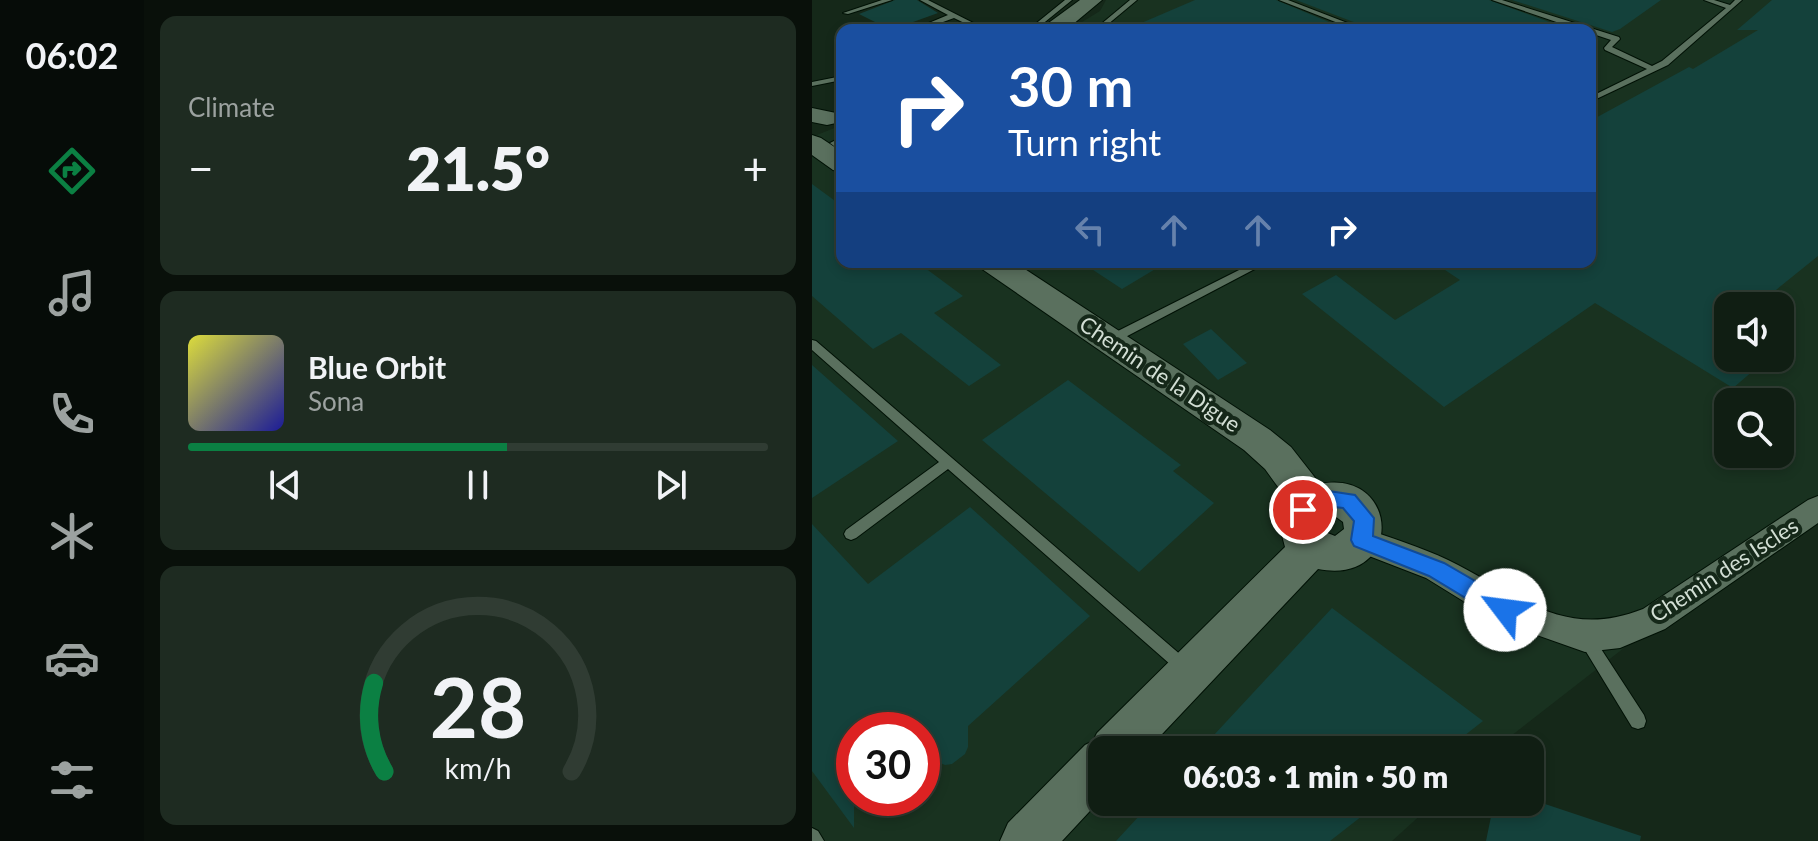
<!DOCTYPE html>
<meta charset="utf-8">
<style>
:root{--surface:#101e13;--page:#1e2b21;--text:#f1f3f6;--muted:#9ca2a0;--line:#303c33;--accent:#0b8043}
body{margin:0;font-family:Lato,sans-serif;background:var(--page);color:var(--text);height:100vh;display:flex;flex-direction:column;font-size:30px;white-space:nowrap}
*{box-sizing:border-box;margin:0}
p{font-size:26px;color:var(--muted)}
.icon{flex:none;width:44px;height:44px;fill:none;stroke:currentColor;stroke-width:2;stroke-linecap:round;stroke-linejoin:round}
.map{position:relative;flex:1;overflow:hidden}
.panel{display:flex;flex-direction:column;gap:16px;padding:16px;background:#09100a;width:668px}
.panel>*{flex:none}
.hud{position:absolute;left:24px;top:24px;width:760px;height:244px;border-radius:16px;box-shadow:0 4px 12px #0003,0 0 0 2px var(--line);background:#1a4fa0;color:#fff;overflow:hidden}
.tools{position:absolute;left:902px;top:292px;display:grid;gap:16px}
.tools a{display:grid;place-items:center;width:80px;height:80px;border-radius:16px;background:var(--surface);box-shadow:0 4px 12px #0003,0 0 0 2px var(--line);font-size:40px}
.speed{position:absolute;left:24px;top:712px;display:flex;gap:16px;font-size:40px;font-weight:700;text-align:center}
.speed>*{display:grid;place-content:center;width:104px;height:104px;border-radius:50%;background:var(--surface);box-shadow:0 4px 12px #0003,0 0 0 2px var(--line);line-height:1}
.speed .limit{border:12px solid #d22;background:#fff;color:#111}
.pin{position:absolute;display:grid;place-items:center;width:68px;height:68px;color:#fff;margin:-34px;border:4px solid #fff;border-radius:50%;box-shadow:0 2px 8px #0007}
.me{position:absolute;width:88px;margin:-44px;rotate:300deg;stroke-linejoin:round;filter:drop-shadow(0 0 6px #0008)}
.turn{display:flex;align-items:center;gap:28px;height:168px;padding:0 40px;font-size:36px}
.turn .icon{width:104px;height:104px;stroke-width:2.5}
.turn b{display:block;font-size:56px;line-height:68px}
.lanes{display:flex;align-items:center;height:76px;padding:0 40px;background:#0003;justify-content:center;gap:40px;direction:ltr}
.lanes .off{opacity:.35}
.big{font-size:60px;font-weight:800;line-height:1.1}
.panel .widget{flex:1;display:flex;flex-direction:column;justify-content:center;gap:12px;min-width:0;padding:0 28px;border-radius:16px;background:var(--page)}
.panel .dial{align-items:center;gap:0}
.dial svg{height:208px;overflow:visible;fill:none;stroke:var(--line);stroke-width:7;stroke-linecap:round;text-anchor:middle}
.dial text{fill:var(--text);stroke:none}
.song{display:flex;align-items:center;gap:24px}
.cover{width:96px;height:96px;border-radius:12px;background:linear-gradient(135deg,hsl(60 70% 55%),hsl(240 70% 35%))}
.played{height:8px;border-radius:4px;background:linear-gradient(90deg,var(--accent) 55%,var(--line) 55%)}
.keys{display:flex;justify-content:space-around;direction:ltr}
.heat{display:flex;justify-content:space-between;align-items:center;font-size:44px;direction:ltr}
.trip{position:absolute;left:276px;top:736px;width:456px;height:80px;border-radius:16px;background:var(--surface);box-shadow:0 4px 12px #0003,0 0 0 2px var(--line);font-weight:800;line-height:80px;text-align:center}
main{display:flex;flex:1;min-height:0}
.dock{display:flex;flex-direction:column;width:144px;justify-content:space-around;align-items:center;background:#060c08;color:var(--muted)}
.dock .icon{width:56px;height:56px}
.dock .active{color:var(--accent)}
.dock b{font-size:36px;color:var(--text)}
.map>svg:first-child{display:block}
.built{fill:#193220;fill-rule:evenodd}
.building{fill:#14413b}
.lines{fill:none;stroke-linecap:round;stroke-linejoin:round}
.service-casing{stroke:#011105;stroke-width:2}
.minor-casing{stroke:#011105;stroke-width:2}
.secondary-casing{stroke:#011105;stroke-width:2}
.service{fill:#5a705e;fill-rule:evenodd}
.minor{fill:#5a705e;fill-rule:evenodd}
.secondary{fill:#5a705e;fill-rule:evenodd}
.route{fill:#1a73e8;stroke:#114b97;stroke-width:2}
.labels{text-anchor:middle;stroke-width:8;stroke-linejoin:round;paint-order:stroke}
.street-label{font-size:22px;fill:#d2ded4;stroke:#152819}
</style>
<main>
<nav class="dock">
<b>06:02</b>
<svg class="icon active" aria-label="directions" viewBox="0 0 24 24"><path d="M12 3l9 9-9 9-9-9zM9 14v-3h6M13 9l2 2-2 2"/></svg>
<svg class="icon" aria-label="music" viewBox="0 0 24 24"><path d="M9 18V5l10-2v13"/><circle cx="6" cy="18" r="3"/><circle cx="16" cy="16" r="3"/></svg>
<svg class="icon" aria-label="phone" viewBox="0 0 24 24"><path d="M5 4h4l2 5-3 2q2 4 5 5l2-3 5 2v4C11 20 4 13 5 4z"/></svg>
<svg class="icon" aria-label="climate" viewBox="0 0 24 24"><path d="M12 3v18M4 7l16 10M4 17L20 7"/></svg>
<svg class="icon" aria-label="car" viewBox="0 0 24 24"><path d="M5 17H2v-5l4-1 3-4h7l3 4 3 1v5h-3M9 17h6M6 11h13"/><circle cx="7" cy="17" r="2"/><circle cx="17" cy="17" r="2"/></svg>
<svg class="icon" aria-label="filters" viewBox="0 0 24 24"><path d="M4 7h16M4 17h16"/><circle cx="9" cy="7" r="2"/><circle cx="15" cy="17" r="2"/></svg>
</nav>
<section class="panel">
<div class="widget"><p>Climate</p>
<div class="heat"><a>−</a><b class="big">21.5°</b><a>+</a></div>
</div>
<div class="widget">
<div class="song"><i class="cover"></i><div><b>Blue Orbit</b><p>Sona</p></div></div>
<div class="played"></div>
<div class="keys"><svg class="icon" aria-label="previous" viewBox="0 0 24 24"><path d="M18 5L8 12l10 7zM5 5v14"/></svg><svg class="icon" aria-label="pause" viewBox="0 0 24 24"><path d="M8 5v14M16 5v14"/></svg><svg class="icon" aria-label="next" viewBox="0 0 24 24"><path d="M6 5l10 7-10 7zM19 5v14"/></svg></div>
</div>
<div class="widget dial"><svg viewBox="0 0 100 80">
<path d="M14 69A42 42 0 1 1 86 69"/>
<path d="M14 69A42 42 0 0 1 10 35" stroke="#0b8043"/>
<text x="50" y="56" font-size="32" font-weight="700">28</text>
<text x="50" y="72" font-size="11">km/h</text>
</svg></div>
</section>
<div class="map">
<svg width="1006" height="841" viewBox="0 0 1006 841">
<rect width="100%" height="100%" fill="#152819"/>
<path class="built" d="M294,0h712v497l-325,253h-391v52h333l-43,39h-580v-704l30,-12v137h748v-232h-521l31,-19zM916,306h52v52h-52zM916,402h52v52h-52zM42,730h68v68h-68z"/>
<path class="building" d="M83,0h22l21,13 -47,17 -32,-16z
M383,0h81l72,30h-223z
M484,0h193l82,30h-205l-2,-4z
M700,0h149l-41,29 -8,3z
M960,0h46v256l-62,50h-28v52h40l-35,30 -138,-85 -151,104 -142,-113 34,-19 59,45 65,-40 -27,-18h157v-141l99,-54 4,2 65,-39h-21z
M0,184l30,22v56h75l46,34 -29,17 67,52 -32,21 -68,-53 -28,16 -61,-53z
M269,262h86l-45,27z
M399,329l36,34 -29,17 -35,-36z
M0,365l86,76 -86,57z
M256,380l113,85 -8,6 41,32 -75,69 -157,-132z
M158,507l120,109 -122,110v21l-3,7 -13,10 -7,1 -23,-10v-25h-68v98l-42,-57v-247l56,60z
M520,608l151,113 -37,29h-246z
M340,802h228l-50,39h-214z
M682,802h45l102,34 -1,5h-154z"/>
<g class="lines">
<defs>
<path id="service" d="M70,0h10l-44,14 -5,-1z
M108,0h8l59,30h-8l-25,-12 -33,12h-9l36,-15z
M253,0h7l-37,30h-7z
M318,0h7l-36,30h-7z
M467,0h9l75,29 -7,1z
M680,0h10l117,37 1,2 -8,8 40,19 10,-5 64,-53 -22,-8h10l16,5 5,-5h7l-74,65 -78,37v-5l57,-28 -42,-19 -1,-2 7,-8 -21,-7v-3h-10z
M30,76v4l-30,6v-4z
M30,137v6l-8,3 -4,-3z
M443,262h13l-154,81h-8l-1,-3 1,-3z
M0,340l4,1 373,321 3,5 -3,5 -5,2 -5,-2 -231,-203 -92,69 -5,2 -5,-2 -2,-4 2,-4 93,-68 -127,-112z
M775,633l5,2 52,80 2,6 -2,6 -6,2 -6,-2 -50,-82 -2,-5 2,-5z
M0,828l6,3 6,10h-12z"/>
<path id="minor" d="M1006,496v27l-153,106 -45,19 -35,4 -91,-32 -68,-42 -75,-29 -5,-9 5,-9 10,-4c29,11 60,20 87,33 68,33 115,81 195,49l165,-109z"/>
<path id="secondary" d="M268,0h22l-36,30h-27z
M0,108l24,5 3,5 -3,5 -9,2 -15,-3z
M0,135l9,3 21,14v20l-9,-2 -21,-15z
M166,262h36l256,168 21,17 29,37c80,-16 85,102 -2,85l-171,181h-45v48l-40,43h-62l8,-18 77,-78 8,-4 4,-8 188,-186 -7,-27 11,-18 -24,-33 -21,-19 -262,-181zM520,514l11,8 1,7 -9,7 -15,-6 -1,-7 4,-7z"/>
</defs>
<use href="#service" class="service-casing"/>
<use href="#minor" class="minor-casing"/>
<use href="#secondary" class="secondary-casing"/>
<use href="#service" class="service"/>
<use href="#minor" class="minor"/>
<use href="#secondary" class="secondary"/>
</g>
<path class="route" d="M510,490l33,5 19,23 -1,18 71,27 69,40 3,7 -3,7 -8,3 -8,-3 -68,-41 -75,-30 -3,-6 3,-19 -11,-13 -18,-2 -22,12 -7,-2 -3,-6 3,-6z"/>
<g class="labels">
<g class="street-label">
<text transform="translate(348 374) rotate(34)" y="8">Chemin de la Digue</text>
<text transform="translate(912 570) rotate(-33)" y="8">Chemin des Iscles</text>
</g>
</g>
</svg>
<div class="tools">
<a><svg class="icon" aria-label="sound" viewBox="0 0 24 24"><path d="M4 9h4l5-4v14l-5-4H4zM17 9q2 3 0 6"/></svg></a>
<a><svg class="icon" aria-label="search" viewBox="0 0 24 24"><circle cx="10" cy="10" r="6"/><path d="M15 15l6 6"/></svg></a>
</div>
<div class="speed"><div class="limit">30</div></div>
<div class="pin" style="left:491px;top:510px;background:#d93025"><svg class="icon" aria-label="arrive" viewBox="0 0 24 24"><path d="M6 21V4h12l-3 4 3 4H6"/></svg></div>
<svg class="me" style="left:693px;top:610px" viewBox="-20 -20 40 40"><circle r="19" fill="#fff"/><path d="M0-13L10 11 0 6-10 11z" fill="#1a73e8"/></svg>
<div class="trip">06:03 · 1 min · 50 m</div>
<div class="hud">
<div class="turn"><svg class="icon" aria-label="right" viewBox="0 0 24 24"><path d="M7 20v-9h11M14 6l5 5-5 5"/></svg><div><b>30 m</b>Turn right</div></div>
<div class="lanes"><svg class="icon off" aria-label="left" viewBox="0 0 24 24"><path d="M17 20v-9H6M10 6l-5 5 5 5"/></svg><svg class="icon off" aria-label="ahead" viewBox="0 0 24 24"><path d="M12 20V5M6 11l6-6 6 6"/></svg><svg class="icon off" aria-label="ahead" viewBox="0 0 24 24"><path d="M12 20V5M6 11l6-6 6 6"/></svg><svg class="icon" aria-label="right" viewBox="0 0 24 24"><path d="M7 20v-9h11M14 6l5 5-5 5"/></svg></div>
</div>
</div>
</main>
